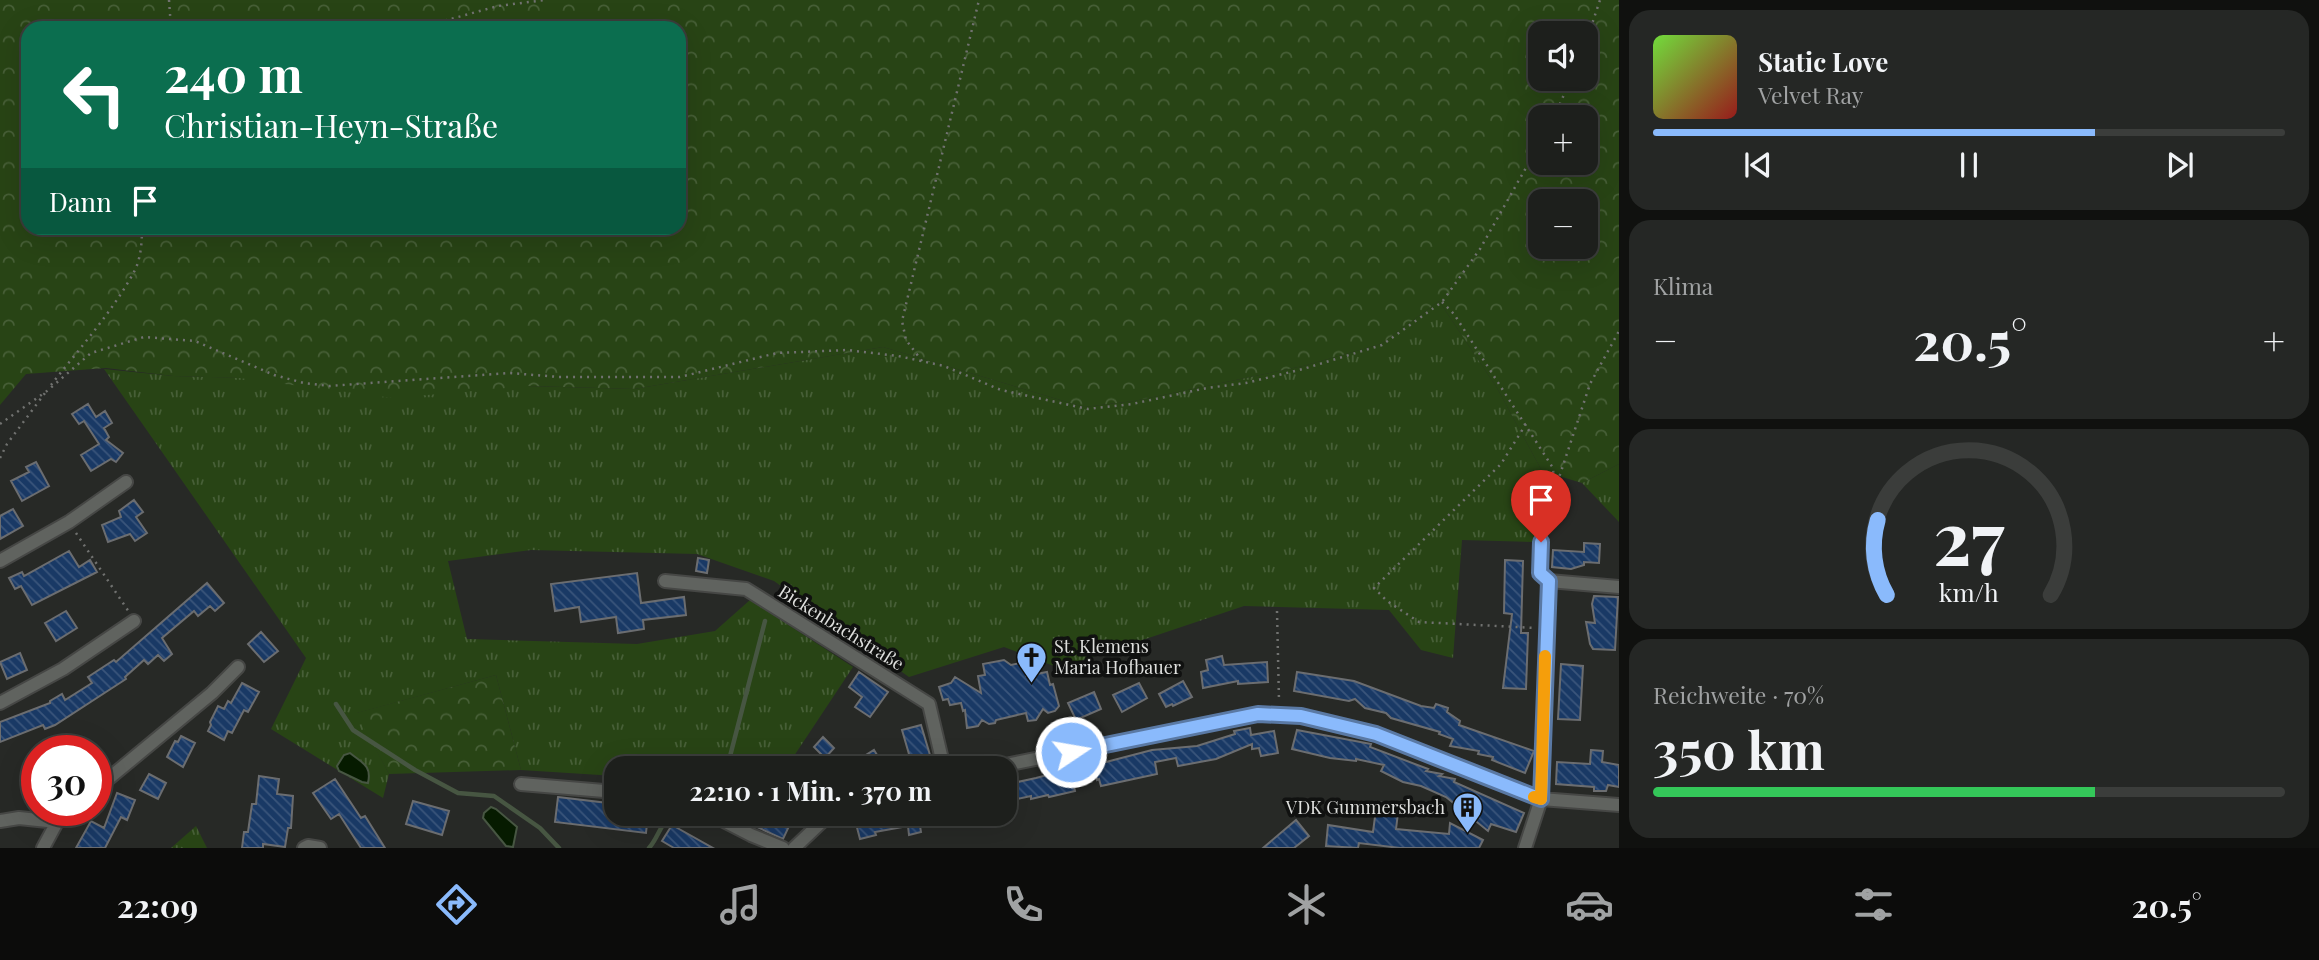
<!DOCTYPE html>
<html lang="de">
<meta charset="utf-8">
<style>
:root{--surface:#1d1f1c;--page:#252725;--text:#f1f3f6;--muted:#a0a2a3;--line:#3b3d3b;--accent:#8abafc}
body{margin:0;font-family:"Playfair Display",serif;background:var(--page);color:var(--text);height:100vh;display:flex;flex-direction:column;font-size:26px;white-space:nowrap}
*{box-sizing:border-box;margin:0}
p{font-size:23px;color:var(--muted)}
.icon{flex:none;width:38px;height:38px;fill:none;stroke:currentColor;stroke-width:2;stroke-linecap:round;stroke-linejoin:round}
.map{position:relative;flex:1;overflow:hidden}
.details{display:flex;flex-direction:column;gap:10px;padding:10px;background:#10110f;width:700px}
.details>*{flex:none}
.guide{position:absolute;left:21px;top:21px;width:665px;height:214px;border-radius:21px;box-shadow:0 7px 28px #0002,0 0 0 2px var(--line);background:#0b6e4f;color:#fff;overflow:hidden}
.controls{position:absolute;left:1528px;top:21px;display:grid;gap:14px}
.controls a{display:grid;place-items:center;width:70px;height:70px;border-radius:14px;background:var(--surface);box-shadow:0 7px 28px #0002,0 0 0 2px var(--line);font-size:35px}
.speed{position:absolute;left:21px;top:735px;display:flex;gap:14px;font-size:35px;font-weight:700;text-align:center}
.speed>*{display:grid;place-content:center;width:91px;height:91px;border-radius:50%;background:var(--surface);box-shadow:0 7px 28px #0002,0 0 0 2px var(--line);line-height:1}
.speed .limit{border:10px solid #d22;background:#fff;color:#111}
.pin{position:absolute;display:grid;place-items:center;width:60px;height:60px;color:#fff;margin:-72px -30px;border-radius:50% 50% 50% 0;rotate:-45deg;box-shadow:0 0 7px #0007}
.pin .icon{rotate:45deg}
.me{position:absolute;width:77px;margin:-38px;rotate:78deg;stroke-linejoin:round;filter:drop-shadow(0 0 5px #0008)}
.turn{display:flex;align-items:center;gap:24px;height:147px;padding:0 28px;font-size:32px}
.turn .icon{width:91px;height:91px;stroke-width:2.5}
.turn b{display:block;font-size:49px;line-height:60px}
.then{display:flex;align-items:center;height:66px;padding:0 28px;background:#0003;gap:14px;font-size:26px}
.big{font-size:52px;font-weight:700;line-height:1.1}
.details .card{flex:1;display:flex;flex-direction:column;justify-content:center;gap:10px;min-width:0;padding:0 24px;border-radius:21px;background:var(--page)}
.details .dial{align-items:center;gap:0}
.dial svg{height:182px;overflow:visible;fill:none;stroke:var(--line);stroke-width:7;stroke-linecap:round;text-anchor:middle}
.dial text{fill:var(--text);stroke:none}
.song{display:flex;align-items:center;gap:21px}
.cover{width:84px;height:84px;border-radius:10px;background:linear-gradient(135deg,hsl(100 70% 55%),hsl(0 70% 35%))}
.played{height:7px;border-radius:4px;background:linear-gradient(90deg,var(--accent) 70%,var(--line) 70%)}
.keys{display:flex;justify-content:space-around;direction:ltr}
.heat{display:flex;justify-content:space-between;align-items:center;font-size:38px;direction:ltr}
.charge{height:10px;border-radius:5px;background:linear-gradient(90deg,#34c759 70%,var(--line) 0)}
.trip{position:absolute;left:604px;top:756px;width:413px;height:70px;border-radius:21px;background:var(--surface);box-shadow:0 7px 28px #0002,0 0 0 2px var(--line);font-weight:700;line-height:70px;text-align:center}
.menu{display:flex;height:112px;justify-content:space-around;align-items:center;background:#0c0c0b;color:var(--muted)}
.menu .icon{width:49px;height:49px}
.menu .current{color:var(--accent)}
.menu b{font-size:32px;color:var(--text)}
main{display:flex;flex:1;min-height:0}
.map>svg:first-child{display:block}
.grass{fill:url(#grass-tufts)}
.forest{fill:url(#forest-crowns);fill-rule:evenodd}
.water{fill:#061b00;stroke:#475642;stroke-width:2}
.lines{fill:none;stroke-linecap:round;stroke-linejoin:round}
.stream{stroke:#475642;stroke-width:4.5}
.building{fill:url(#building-back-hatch);stroke:#6b6d70;stroke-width:2}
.minor-casing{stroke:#464745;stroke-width:16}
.path{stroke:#717270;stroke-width:2.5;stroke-dasharray:2 5;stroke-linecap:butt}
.minor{stroke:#60635f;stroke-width:12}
.route-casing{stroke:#5a79a4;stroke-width:18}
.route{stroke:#8abafc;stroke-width:12}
.slow{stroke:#f59e0b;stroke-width:12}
.labels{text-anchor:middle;stroke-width:7;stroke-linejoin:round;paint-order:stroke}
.street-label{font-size:18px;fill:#dedfdd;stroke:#101110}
.poi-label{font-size:18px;fill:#dedfdd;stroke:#101110;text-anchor:start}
</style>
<main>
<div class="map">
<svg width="1619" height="848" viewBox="0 0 1619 848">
<defs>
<pattern id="grass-tufts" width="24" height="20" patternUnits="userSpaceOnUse" patternTransform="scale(1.75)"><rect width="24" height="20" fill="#284415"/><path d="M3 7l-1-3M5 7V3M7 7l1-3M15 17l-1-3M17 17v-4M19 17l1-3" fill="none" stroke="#475f37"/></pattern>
<pattern id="forest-crowns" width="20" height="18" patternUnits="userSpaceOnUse" patternTransform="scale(1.75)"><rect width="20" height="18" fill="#284415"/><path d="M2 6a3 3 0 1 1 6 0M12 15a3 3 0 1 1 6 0" fill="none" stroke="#475f37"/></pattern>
<pattern id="building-back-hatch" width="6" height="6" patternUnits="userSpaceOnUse" patternTransform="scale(1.75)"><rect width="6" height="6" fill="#193965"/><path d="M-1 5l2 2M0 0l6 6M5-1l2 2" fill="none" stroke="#3a557b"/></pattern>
</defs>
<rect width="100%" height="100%" fill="#272926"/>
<path class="grass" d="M1439,301l58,87 45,83 -8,71 -72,-2 -9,118 -32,-8 -32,-40 -145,-4 -185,62 -55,-21 -95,30 -135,-96 -77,-27 -166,-4 -83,11 19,78 170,5 78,-13 35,-31 103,67 -67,101h-26l-44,-9 -18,9h-82v8l-95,-6 -25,-95 -139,38 32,61 -6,24 -112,-69 35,-71 -202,-289 69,7 461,13 249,-42 201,60 50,-6 169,-35 78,-22z
M1619,464v58l-37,-39z
M196,826l11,22h-36z"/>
<path class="forest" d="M0,0h1619v464l-37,19 -40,-12 -45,-83 -58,-87 -58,43 -78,22 -169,35 -50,6 -201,-60 -249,42 -105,-3 -136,12 -154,-20 -66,-2 -67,-8 -80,6 -26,31zM28,28h651v200h-651zM1540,33h46v46h-46zM1540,117h46v46h-46zM1540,201h46v46h-46z
M496,675l25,95 -132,4 -33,-61z"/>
<path class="water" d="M350,753c12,10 22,12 18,30l-6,-1 -23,-11 -2,-5 7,-11z
M491,807l5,2 21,18 -4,20 -7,-1 -23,-28 1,-5z"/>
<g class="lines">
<path class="stream" d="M336,704l17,26 62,40 43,23 36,3 46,32 19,20
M727,768l38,-147
M649,848c9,-10 11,-23 21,-32"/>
</g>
<path class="building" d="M88,404l8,13 9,-6 7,12 -8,5 5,9 -3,3 17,13 -7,9 -5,-3 -20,12 -10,-16 18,-11 -15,-23 -5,3 -7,-10z
M36,462l13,24 -27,15 -11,-20 18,-9 -3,-5z
M134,500l9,12 -7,5 11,16 -12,8 -5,-7 -22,8 -6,-17 19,-8 -2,-6z
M13,509l10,17 -23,13v-23z
M1584,543l16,1 -1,19 -15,-1v3l-13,4 -19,-2 1,-17 31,2z
M69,551l10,16 11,-7 7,12 -65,33 -11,-19 -6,3 -6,-11 13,-6 2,4z
M698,558l11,2 -2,13 -11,-2z
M1505,560l18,1 -2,72h7l-2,56 -23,-1 9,-74 -8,-1z
M637,573l4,30 43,-6 2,18 -43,5 1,9 -26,4 -2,-16 -35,5 -2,-15 -24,4 -4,-27z
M207,583l17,20 -9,8 -5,-5 -12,10 -4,-5 -32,27 10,16 -8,7 -6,-6 -10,9 -4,-4 -19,17 1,2 -71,46 -10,4 -2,-4 -43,17v-20l50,-19v-2l12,-7 3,6 27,-17 -4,-6 26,-17 2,2z
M1594,596l24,1 -3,53 -22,-1 -3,-5 -4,-22 9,1 -3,-19z
M66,611l11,17 -21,13 -11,-18z
M261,632l17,19 -14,11 -16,-18z
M20,653l7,17 -20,9 -7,-17z
M1222,656l2,9 43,-3 1,20 -30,2v-3l-35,7 -2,-16 7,-2 -2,-10z
M1004,660l7,5 9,-2 1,3 3,-1 2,11 21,-4 3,13 3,-1 6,22 -4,5 -7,2 -5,-4 -7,11 -8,1 -2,-8 -30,7 -1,3 -6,1 -7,-4 -4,6 -11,2 -2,-18 -2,1 -2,-8 -11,2 -2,-6 -5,1 -4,-13 12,-4 4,-6 26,16 -3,-17 7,-1 -2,-11z
M1561,664l22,2 -3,54 -22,-1z
M859,672l29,20 -18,25 -15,-10 7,-10 -13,-10z
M1297,672l57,9 67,25 13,2 2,-4 12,4 -1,4 13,9 -1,4 75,26 -9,22 -33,-13 1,-3 -15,-3 1,-3 -29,-5 3,-7 -14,-5 1,-2 -49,-14 -5,-5 -21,-5 -10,-9 -6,2 -55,-10z
M1183,681l9,16 -19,9 -1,-2 -6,3 -7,-13z
M242,683l17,9 -11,20 -4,-2 -12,23 -4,-2 -4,9 -16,-9 3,-6 -1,-3 8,-16 6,3 4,-8 3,2z
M1139,683l8,15 -25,14 -9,-17z
M1094,692l7,17 -25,11 -8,-17z
M921,725l9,30 -19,6 -9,-31z
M1250,728l1,7 23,-4 4,22 -17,3 -2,-8 -7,1v-5l-36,15 -38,7 -2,-8 -21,4 2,12 -56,12 -2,-7 -2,1 -1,-4 -23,5 2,10 -26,6 -1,-2 -17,4v-3l-27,6v-17l32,-7 15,-4 -1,-3 11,-3 1,6 26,-7 -1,-5 18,-3 1,3 46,-12 45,-4 38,-12 -1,-3z
M1297,730l74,14 -1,3 58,22 -2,2 16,3 -3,2 16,3 -1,3 70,31 -8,19 -25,-8 -3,7 -42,-34 -25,-11 -18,-4 -22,-11 3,-6 -28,-6v2l-26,-3 -38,-9z
M181,736l14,7 -12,24 -16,-10 8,-16 3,1z
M823,737l11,11 -9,10 -11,-11z
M874,750l11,18h-18l-6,-10z
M1591,750l12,1 -1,11 17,3v22l-11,-2 -2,6h-12v-4l-38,-3 1,-22 33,2z
M149,774l17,9 -8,16 -18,-9z
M259,776l20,3 -2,15 16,2 -2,32h-3l-3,19 -22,-3v4h-21l2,-16h4l4,-28h4z
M335,779l26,39 4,-2 20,32h-24l-22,-34 -8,5 -18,-26z
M117,793l18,7 -8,20 -6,-3 -16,31h-29l15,-27 13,7z
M558,797l58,7v10h32l-2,19 -91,-11z
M413,801l36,10 -7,24 -36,-11z
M1377,802l22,3 -3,24 53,5 1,-11 33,17 -4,8h-79l-41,-5 -1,5 -32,-2 2,-21 45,7z
M729,814h45l17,8 -8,17z
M862,814h56l3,18 -12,3 -1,-9 -33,6 1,3 -16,4 -6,-23z
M1296,820l13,16 -15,12h-31z
M672,825l41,23h-39l-12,-7z"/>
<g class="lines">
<defs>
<path id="minor" d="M0,561l69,-39 57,-40
M665,581l81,8 183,115 15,64
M1549,581l70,6
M0,703l63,-34 71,-48
M991,768l266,-54 44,2 75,18 165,65 78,6
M521,784l95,8
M96,789l116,-96 26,-26
M710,814l41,21 32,13
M0,821l19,-3 38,4
M43,848l14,-26 14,-12
M304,848l4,-2 12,2
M794,848l36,-34
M1525,848l16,-49 8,-218 -9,-8 1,-31"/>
</defs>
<use href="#minor" class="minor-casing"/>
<path class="path" d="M169,0l2,28
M418,28l80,-22 47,-6
M1586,42l14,-42
M1554,117l17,-38
M1442,302l12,12 99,154 1,17
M922,361l-16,-21 -4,-19 77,-321
M51,385c28,-36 63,-75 84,-115 6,-13 7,-28 7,-42
M0,424l47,-33 44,-38 53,-16 51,4 79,34 30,8 25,3 181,-13 49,4h121l97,-24 70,-3 51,6 46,10 57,24 87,19 44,-5 75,-16 39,-5 57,-14 79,-24 60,-43 38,-53 60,-106
M1526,424l-25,40 -127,124 13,13 32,21 117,6
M0,458l7,-14 38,-51
M1542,529l48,-145 29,-53
M76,533l53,79
M1277,611l2,90"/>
<use href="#minor" class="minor"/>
</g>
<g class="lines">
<defs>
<path id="route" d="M1071,752l187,-38 43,2 75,18 165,65 8,-218 -9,-8 1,-31"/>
</defs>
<use href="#route" class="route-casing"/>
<use href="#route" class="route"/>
<path class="slow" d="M1534,797l7,2 4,-143"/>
</g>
<defs>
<symbol id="church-pin" viewBox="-11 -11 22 30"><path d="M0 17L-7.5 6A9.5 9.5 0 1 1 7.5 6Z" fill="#8abafc" stroke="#101110"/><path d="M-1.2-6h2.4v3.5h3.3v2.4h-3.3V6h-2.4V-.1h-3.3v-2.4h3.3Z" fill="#111"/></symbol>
<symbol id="building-pin" viewBox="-11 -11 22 30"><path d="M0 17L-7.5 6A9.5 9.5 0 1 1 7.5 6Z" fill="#8abafc" stroke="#101110"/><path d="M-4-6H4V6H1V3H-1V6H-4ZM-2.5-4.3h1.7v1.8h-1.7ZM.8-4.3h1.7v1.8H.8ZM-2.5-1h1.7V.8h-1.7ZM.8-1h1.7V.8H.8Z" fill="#111"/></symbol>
</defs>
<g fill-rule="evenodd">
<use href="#church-pin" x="1014" y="640" width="35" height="47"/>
<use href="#building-pin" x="1450" y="790" width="35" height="47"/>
</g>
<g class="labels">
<g class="street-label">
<text transform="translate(841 628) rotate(32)" y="6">Bickenbachstraße</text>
</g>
<g class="poi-label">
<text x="1054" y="653">St. Klemens<tspan x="1054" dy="21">Maria Hofbauer</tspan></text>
<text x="1445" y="814" text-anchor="end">VDK Gummersbach</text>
</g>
</g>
</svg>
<div class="controls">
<a><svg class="icon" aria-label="sound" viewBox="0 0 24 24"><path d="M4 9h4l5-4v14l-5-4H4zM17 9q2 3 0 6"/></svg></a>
<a>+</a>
<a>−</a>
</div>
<div class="speed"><div class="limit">30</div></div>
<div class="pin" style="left:1541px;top:542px;background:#d93025"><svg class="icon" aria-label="arrive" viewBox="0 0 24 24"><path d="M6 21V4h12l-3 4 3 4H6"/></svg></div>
<svg class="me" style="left:1071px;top:752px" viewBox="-20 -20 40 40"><circle r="17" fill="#8abafc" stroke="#fff" stroke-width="3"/><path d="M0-11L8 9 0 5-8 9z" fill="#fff"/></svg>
<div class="trip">22:10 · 1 Min. · 370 m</div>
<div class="guide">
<div class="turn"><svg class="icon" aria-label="left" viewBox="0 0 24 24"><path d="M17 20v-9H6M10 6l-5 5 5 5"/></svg><div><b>240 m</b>Christian-Heyn-Straße</div></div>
<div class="then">Dann<svg class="icon" aria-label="arrive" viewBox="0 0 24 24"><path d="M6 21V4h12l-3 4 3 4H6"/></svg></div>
</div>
</div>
<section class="details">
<div class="card">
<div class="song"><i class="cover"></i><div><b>Static Love</b><p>Velvet Ray</p></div></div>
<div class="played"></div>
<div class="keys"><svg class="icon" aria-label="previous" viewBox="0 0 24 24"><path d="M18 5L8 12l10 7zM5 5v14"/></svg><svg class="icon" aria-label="pause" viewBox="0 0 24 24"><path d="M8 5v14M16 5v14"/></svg><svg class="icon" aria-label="next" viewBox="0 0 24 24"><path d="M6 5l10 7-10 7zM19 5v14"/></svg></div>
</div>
<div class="card"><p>Klima</p>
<div class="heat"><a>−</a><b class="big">20.5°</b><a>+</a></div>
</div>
<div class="card dial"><svg viewBox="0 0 100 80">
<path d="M14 69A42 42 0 1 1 86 69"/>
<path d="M14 69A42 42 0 0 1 10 36" stroke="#8abafc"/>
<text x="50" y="56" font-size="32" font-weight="700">27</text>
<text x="50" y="72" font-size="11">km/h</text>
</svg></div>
<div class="card"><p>Reichweite · 70%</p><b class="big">350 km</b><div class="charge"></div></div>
</section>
</main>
<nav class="menu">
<b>22:09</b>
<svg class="icon current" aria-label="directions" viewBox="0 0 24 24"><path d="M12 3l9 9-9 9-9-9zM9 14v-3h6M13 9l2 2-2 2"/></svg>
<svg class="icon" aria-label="music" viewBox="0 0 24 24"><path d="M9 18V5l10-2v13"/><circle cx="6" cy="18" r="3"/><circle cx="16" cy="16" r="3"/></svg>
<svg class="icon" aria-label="phone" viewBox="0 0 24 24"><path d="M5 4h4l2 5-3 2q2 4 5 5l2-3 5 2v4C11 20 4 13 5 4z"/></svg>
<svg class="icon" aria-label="climate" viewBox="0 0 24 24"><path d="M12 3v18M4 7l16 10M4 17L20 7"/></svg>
<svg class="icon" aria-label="car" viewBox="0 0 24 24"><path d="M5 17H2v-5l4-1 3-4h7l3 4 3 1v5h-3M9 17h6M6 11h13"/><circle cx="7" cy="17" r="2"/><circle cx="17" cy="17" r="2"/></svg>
<svg class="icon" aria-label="filters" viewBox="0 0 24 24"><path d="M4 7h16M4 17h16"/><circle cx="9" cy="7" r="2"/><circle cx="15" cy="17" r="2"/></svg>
<b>20.5°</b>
</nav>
